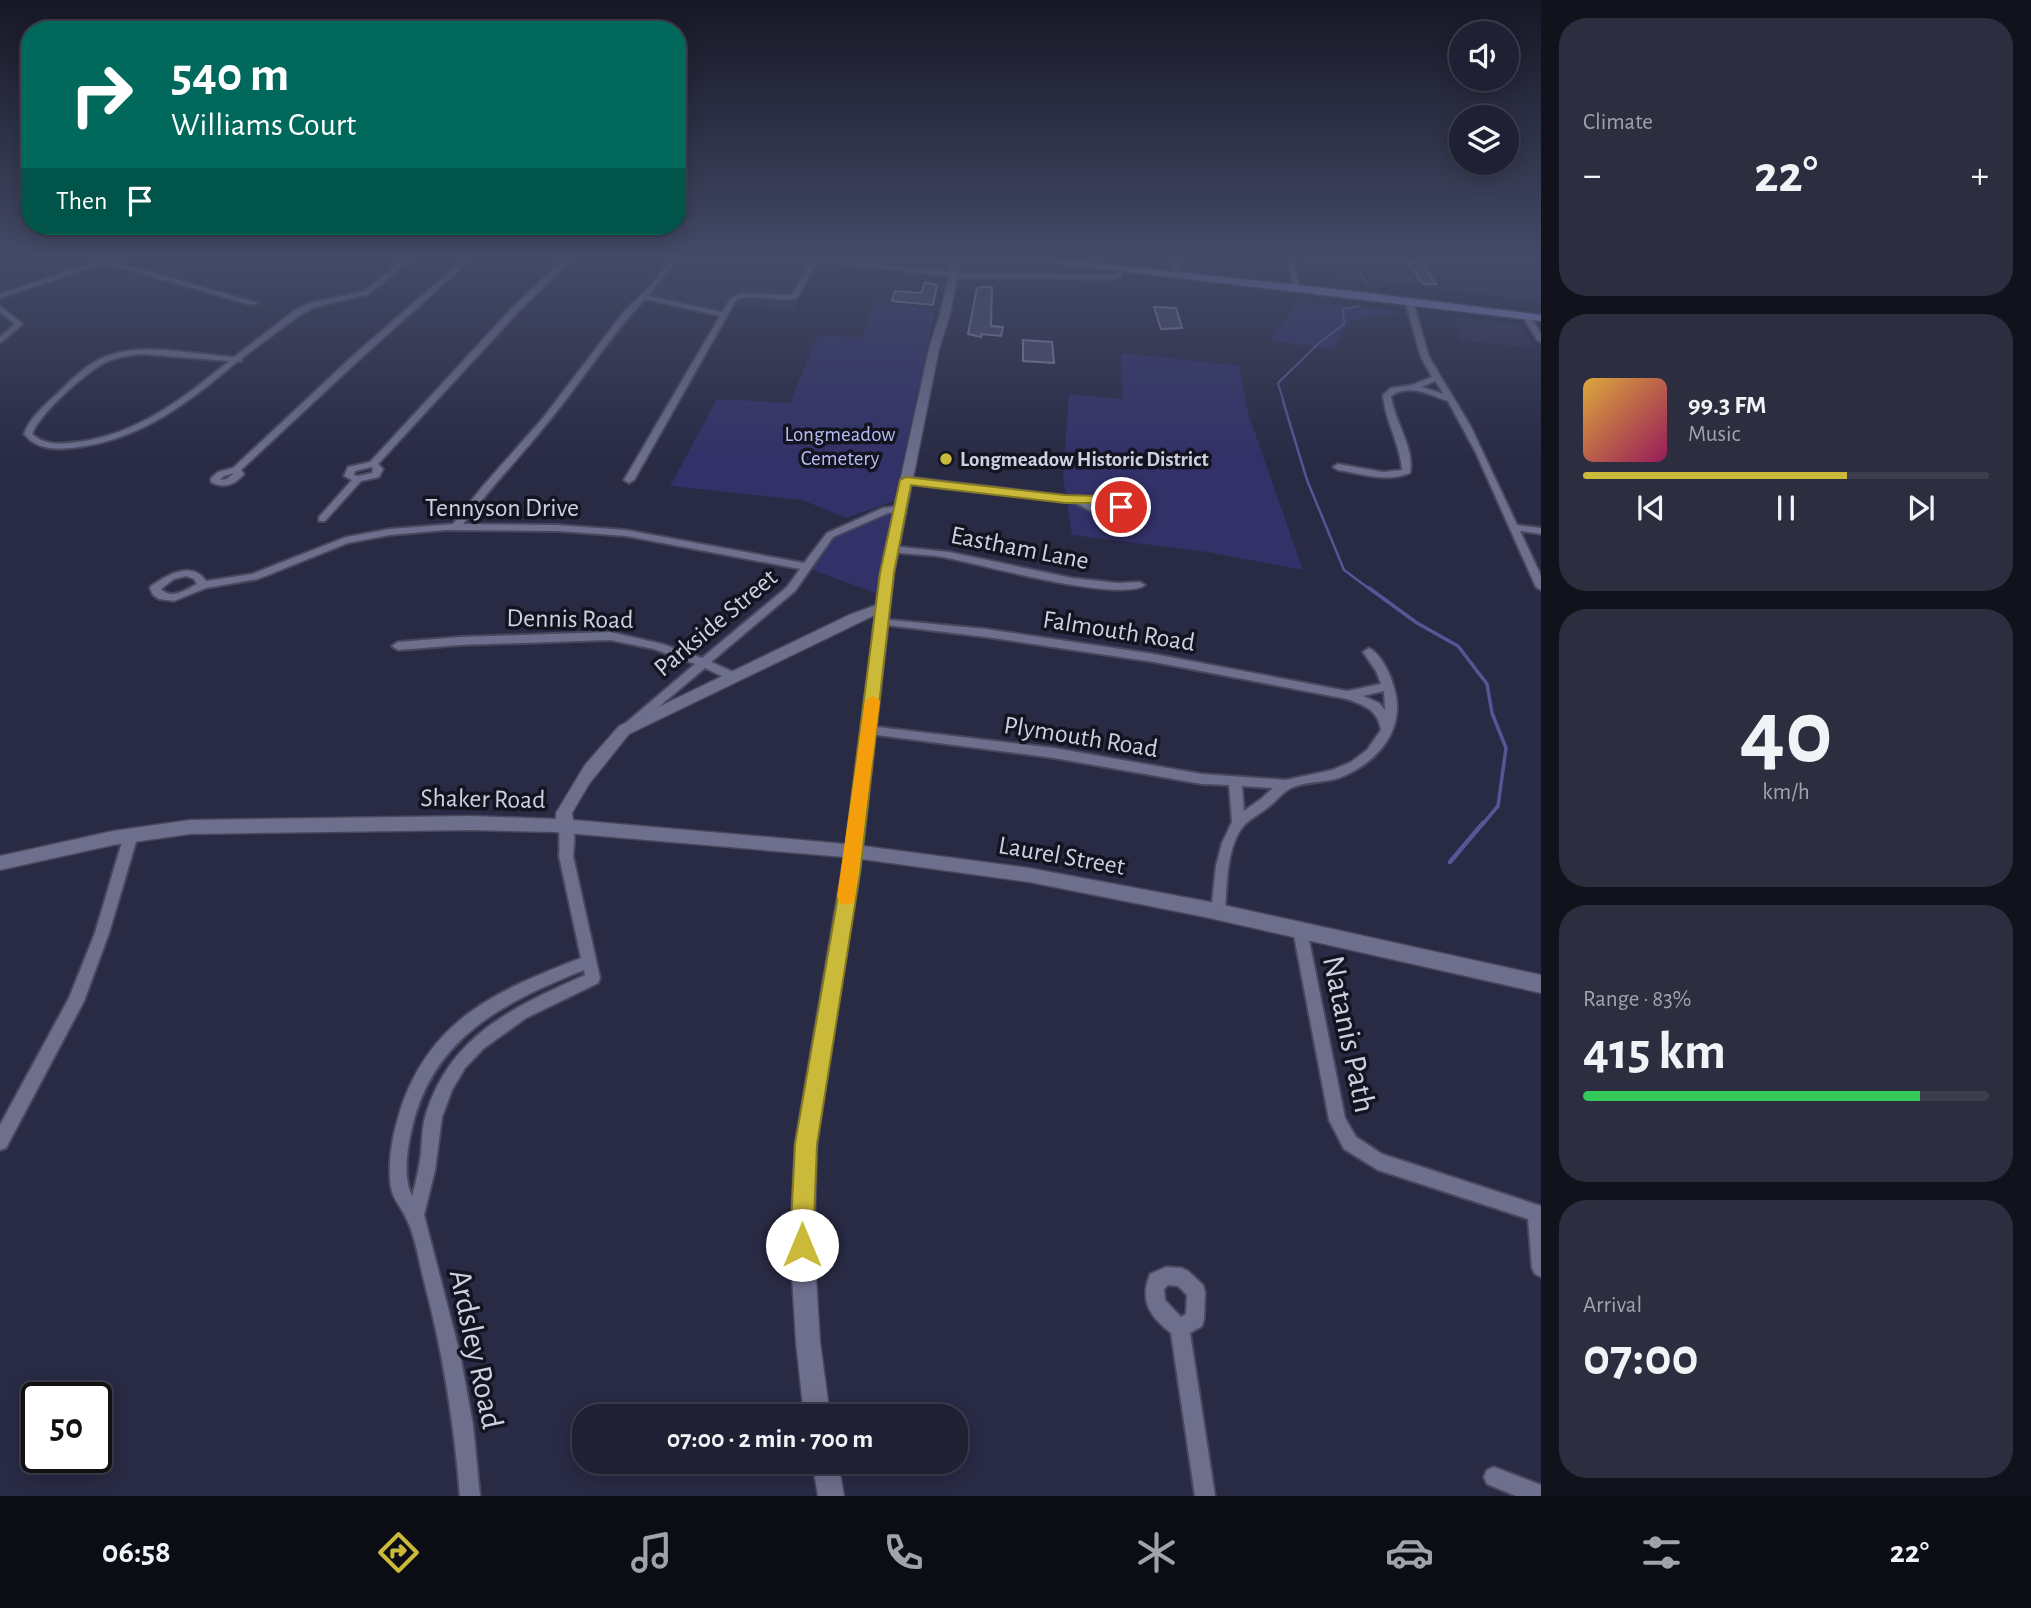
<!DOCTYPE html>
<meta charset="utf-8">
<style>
:root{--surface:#1f2033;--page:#2c2d3f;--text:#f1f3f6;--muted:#a1a3ac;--line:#3c3e4e;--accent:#cbba39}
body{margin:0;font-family:"Alegreya Sans",sans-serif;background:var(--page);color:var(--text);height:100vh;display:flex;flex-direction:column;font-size:26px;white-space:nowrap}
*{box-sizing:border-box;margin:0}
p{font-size:23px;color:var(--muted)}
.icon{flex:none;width:38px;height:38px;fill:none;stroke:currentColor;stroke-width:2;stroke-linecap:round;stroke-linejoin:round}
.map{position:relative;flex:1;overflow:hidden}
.details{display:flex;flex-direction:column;gap:18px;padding:18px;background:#11121c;width:490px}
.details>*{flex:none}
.banner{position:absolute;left:21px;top:21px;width:665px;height:214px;border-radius:28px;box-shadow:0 4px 18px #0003,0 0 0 2px var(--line);background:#00695c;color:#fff;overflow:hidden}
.tools{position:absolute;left:1449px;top:21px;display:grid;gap:14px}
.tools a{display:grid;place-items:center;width:70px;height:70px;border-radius:50%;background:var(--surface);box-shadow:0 4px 18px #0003,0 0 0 2px var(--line);font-size:35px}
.speed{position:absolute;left:21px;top:1382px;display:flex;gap:14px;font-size:35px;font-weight:700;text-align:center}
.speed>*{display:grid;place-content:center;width:91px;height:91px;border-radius:50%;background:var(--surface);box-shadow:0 4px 18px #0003,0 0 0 2px var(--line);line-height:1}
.speed .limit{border:4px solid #111;border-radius:10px;background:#fff;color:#111}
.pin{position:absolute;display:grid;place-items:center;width:60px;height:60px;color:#fff;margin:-30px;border:4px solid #fff;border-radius:50%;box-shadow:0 2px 7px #0007}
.me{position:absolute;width:77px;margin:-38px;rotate:0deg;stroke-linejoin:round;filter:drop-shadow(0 0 5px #0008)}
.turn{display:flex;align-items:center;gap:24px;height:147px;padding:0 35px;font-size:32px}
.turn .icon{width:91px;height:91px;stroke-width:2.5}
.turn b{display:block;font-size:49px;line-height:60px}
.then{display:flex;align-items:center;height:66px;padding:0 35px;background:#0003;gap:14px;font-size:26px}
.big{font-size:52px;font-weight:600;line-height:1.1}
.details .tile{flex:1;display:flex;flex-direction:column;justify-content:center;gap:10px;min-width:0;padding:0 24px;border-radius:28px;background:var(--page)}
.details .dial{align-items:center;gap:0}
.dial b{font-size:91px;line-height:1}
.song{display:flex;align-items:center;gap:21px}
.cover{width:84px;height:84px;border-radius:10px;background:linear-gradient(135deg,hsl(40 70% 55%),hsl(330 70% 35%))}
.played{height:7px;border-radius:4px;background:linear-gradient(90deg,var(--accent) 65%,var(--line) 65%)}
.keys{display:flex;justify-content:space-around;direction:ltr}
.heat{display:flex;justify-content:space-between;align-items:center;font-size:38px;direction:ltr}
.charge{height:10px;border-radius:5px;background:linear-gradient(90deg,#34c759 83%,var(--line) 0)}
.trip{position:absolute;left:572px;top:1404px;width:396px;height:70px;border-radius:28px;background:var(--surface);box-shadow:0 4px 18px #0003,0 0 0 2px var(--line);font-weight:600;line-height:70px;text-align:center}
.dock{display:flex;height:112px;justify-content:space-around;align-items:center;background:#0c0d14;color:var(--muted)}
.dock .icon{width:49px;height:49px}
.dock .selected{color:var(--accent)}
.dock b{font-size:32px;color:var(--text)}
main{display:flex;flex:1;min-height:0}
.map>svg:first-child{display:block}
.built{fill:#323353}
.green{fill:#323168}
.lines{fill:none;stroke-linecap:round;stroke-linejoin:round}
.stream-far3{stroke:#555696;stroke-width:2}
.stream-far2{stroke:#555696;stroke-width:2.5}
.stream-far1{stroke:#555696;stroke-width:3.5}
.stream{stroke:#555696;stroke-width:4.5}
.building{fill:#4a4c68;stroke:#8688a7;stroke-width:2}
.street-casing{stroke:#47475d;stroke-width:4}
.secondary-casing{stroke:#47475d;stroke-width:3}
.primary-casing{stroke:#47475d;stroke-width:3}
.street{fill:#6d6f8d;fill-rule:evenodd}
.secondary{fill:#6d6f8d;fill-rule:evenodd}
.primary{fill:#888acc;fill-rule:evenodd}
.route{fill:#cbba39;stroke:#847925;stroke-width:2}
.slow{fill:#f59e0b}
.poi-dot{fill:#cbba39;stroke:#131420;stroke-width:2.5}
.labels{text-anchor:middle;stroke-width:7;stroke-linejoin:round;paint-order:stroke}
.far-park-label{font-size:21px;fill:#b7bbf3;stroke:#131420}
.far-poi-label{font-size:21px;font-weight:bold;fill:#ced0e1;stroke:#131420;text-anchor:start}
.street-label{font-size:26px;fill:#ced0e1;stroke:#131420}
.near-street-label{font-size:32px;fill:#ced0e1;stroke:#131420}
</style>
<main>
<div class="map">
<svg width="1541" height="1496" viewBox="0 0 1541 1496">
<rect width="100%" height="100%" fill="#292a44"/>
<path class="built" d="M679,254h90l47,5 -23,52 -66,-7 -6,5h-8l-61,-14z
M1297,254h244v48l-238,-31z
M1453,317l68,8 15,23 -76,-8z"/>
<path class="green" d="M769,254h212l140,16 -3,6h-153z
M874,301l62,7 -42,193 -48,17 -44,-18 -132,-14 47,-87 73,4 28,-69 44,4z
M1299,301l104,11 -55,9 -14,29 -64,-10z
M1121,353l118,13 9,47 55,157 -96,-18 -135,-17 -9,-58 6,-83 53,5z
M886,512l6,2 -17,79 -65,-24c21,-39 38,-40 76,-57z"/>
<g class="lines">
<path class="stream-far3" d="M1354,254l18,11 -12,8 7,11
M1284,403l-6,-20 40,-39 26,-20 -1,-15 17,-3"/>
<path class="stream-far2" d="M1283,401l24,79 37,90 27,20"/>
<path class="stream-far1" d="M1369,588l48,35 41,23 29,38 5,29 14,35 -8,58 -16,19"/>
<path class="stream" d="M1450,862l33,-39"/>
</g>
<path class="building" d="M1408,262l13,1 15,21h-13z
M925,282l12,3 -4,20 -41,-4 3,-10 26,2z
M982,287h10l-1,39 12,1 -2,9 -19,-2 -1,3 -13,-3 9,-46z
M1154,307l22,1 6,20 -21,1z
M1023,340l29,2 2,21 -31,-2z"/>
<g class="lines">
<defs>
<path id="street" d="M118,254h10l-17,7 147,42 -7,2 -146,-42 -105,35v-4z
M410,254h7l-48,40 -54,13 -15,8 -58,43v3h-4c-49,41 -94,77 -159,86 -21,3 -41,4 -55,-13 6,-17 21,-29 34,-41 13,-13 26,-26 42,-34 41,-19 91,-4 134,-2l60,-46 16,-8 55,-12zM142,354l87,7c-45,37 -91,73 -151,81 -17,2 -32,4 -46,-8 9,-22 52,-60 72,-71 12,-6 25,-8 38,-9z
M470,254h7l-116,104 -120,112 3,4c-9,11 -21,15 -33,8v-4l7,-6 15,-4 122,-114zM234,473l-7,6 -7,1 4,-4z
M569,254h7l-58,58 -140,152 5,5 -4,8 -18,4 -36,40h-6v-4l33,-37 -8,-4 4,-9 22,-5 142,-154zM371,467l2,2 -1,4 -14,3 -4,-1 1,-4z
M674,254h7l-33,42 74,16 9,-14 9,-4 52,1 20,-34 -46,-7h23l176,20 147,1 3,-1 4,-5 5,1 -4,7 -8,2 -147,-1 -147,-17 -21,37c-20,5 -42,-6 -61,2l-102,180 -5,3 -5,-3 96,-164 -75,-17c-36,38 -63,82 -96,122 -28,35 -59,67 -86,103l94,1 69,5 178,33 23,-30 56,-25 17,-2 5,3 -5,3 -12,1 -55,24 -38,54 -84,71 27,12 2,3 -2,3h-8l-25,-12 -74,62 -4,1 -6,-4 74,-63 -41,-15 -44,-9 -150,5 -62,5 -6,-4 6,-4 62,-5 150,-5 52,12 40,14 85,-71 13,-18 -174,-33 -69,-5 -111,-1 -56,5 -42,8 -90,36 -52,9 -32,13 -15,-2 -6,-4 -3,-7 1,-2c16,-11 41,-26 55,-5l46,-7 94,-37 44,-8 63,-5 30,-38 60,-68 80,-105 31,-31zM186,576l8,3 3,5c-12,6 -25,16 -36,5l13,-10z
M1171,254h6l2,23 -5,-1z
M1287,254h6l6,35 -5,-1z
M1409,299l4,2 16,56 42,70 46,98 24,3v6l-21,-3 21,45v14l-5,-3 -60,-134 -28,-52c-18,-6 -39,-18 -57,-5 3,25 24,52 19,77 -23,10 -48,1 -72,-3l-5,-3 5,-3 45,8 19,-2c-2,-27 -17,-49 -19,-75l8,-7 21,-3 20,-8 -11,-20 -16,-56zM1435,381l9,13 -22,-7z
M0,306l23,18 -23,19v-6l15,-13 -15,-12z
M1523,314l7,2 11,18v8l-4,-2 -15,-24z
M906,477l159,19 33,1 19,4 12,11c-22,20 -39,-7 -59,-10 -55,-9 -112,-9 -167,-20v-4zM1086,502l18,1 14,8 -13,1z
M892,546l57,6 123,26 46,5 22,-1 5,3c-25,18 -162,-20 -197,-27 -20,-4 -40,-3 -60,-7v-4z
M881,619l105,10 168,25 193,37 34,-7 -5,-13 -13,-19 6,-4c12,6 22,27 25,40 13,42 -18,76 -55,90 -15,5 -33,3 -48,10 -8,4 -13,11 -20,17 -8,7 -18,12 -26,19 -19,21 -18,61 -20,88l-2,4 -5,2 -5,-2 -2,-4 5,-46 6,-23 10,-21 -3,-37 -27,-1 -148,-26 -185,-24 -6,-4 6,-4 185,22 148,26 84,6 46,-10 19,-8 16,-12 14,-20c-3,-20 -17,-25 -34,-31l-193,-37 -168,-25 -109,-13 -1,-2zM1384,691l1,19 -6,-7 -16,-7zM1242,786l31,2 -11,10 -18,13z
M566,821l5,1c5,11 3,22 2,34l27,122 -2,5 -72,35 -43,31 -18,19 -13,22 -10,27 -7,53 -11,45 36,139 13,71 7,71h-20c-6,-73 -17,-144 -36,-215 -5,-19 -8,-43 -17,-61 -5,-12 -14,-20 -16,-33 -4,-26 2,-54 10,-79 31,-91 98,-118 180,-150l-22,-102c1,-10 -1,-26 2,-34zM584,970l1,5c-69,31 -133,59 -158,136 -5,14 -5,29 -6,43 -2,14 -5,28 -9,42 -9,-18 -5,-45 -1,-64 20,-94 91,-129 173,-162z
M131,830l5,1 2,4 -29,98 -25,68 -78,147 -6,2v-25l69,-127 26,-65 29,-98 2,-4z
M1300,924l5,2 2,4 38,188 11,19 26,17 159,52v71l-6,-3 -3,-6 -4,-49 -150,-49 -34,-21 -15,-29 -36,-190 2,-4z
M1166,1267l16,1 6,3 15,14 2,7 -1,27 -2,7 -12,7 25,163h-20l-24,-163c-21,-17 -32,-31 -21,-59zM1168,1285l10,1 9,9 -1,19 -5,3 -16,-17 -1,-11z
M1494,1467l47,18v11h-25l-29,-12 -3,-7 3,-7z"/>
<path id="secondary" d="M954,254h8l-12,60 -11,35 -45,224 -31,273 166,22 176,33 336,74v18l-336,-76 -176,-35 -168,-23 -44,285 -3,101 6,97 10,74h-26l-8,-74 -6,-97 5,-101 49,-287 -290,-25 -83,-2 -281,4 -77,11 -113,25v-14l113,-25 77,-11 281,-4 85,3v-6l29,-48 34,-39 230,-111 27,-10 4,-32 49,-224 11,-35zM875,615l-29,229 -273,-24 -1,-7 17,-29 40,-50z
M812,1461h26l6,35h-26z"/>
<path id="primary" d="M977,254h33l343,37 188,24v6z"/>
</defs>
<use href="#street" class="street-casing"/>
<use href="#secondary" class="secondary-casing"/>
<use href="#primary" class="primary-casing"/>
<use href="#street" class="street"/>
<use href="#secondary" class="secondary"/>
<use href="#primary" class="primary"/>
</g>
<linearGradient id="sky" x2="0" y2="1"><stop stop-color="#171725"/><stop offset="0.55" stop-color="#434a67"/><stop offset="1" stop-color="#434a67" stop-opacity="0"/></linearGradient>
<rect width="1541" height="464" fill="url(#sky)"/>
<path class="route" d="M906,477l159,18 31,1 31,11 -6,4 -26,-8h-30l-154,-18 -17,88 -34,300 -43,271 -4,101 -3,8 -8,3 -9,-3 -3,-8 5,-101 47,-271 38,-300 20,-93z"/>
<path class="slow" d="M873,696l7,5 -25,196 -2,6 -7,2 -6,-2 -3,-6 28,-196z"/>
<circle class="poi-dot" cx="946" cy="459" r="7"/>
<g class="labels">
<g class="far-park-label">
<text x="840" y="441">Longmeadow<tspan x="840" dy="24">Cemetery</tspan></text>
</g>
<g class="far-poi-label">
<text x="960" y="466">Longmeadow Historic District</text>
</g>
<g class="street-label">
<text x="502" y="516">Tennyson Drive</text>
<text transform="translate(1020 547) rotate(11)" y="9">Eastham Lane</text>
<text transform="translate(570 618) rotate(1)" y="9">Dennis Road</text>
<text transform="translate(715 622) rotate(-40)" y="9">Parkside Street</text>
<text transform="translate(1119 630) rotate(9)" y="9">Falmouth Road</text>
<text transform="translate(1081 736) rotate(9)" y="9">Plymouth Road</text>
<text transform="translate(483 798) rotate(1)" y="9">Shaker Road</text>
<text transform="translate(1062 855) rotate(10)" y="9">Laurel Street</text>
</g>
<g class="near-street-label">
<text transform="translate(1350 1034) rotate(78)" y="11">Natanis Path</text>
<text transform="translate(477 1349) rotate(78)" y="11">Ardsley Road</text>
</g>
</g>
</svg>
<div class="tools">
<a><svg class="icon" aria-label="sound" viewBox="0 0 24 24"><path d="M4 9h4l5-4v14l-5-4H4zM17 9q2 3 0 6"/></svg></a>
<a><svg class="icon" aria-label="layers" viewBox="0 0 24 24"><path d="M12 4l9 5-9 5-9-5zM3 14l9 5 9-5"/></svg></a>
</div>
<div class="speed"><div class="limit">50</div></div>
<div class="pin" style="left:1121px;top:507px;background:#d93025"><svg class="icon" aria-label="arrive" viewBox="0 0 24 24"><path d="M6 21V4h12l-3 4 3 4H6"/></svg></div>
<svg class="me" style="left:802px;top:1245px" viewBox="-20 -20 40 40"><circle r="19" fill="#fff"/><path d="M0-13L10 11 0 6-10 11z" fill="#cbba39"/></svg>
<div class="trip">07:00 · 2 min · 700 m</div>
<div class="banner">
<div class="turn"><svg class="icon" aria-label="right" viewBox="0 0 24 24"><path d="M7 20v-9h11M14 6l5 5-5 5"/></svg><div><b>540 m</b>Williams Court</div></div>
<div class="then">Then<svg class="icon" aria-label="arrive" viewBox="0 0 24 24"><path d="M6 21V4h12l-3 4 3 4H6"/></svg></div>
</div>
</div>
<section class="details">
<div class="tile"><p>Climate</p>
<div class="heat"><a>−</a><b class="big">22°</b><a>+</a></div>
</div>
<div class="tile">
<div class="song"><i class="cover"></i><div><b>99.3 FM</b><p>Music</p></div></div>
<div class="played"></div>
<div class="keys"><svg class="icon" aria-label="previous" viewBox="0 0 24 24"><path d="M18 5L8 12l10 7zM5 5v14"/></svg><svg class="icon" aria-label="pause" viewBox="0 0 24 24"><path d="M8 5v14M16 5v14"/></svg><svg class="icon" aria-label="next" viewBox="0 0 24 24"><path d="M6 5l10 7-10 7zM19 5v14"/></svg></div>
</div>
<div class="tile dial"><b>40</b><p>km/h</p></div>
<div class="tile"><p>Range · 83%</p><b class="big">415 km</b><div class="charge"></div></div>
<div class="tile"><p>Arrival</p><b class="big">07:00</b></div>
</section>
</main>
<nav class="dock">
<b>06:58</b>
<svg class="icon selected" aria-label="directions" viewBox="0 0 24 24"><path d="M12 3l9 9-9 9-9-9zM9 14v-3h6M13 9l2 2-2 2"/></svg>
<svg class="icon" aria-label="music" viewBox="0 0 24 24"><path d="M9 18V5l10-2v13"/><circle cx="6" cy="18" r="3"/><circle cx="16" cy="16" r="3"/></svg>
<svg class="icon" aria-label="phone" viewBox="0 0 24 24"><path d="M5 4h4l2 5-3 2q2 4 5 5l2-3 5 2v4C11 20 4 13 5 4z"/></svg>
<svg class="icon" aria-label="climate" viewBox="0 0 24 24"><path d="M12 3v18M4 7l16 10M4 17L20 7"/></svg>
<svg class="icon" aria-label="car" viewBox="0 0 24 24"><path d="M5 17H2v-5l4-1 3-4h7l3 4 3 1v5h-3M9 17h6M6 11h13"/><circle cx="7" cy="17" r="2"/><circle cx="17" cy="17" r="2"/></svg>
<svg class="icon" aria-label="filters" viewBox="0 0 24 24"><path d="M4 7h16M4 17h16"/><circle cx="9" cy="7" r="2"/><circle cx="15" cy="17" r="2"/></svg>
<b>22°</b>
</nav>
